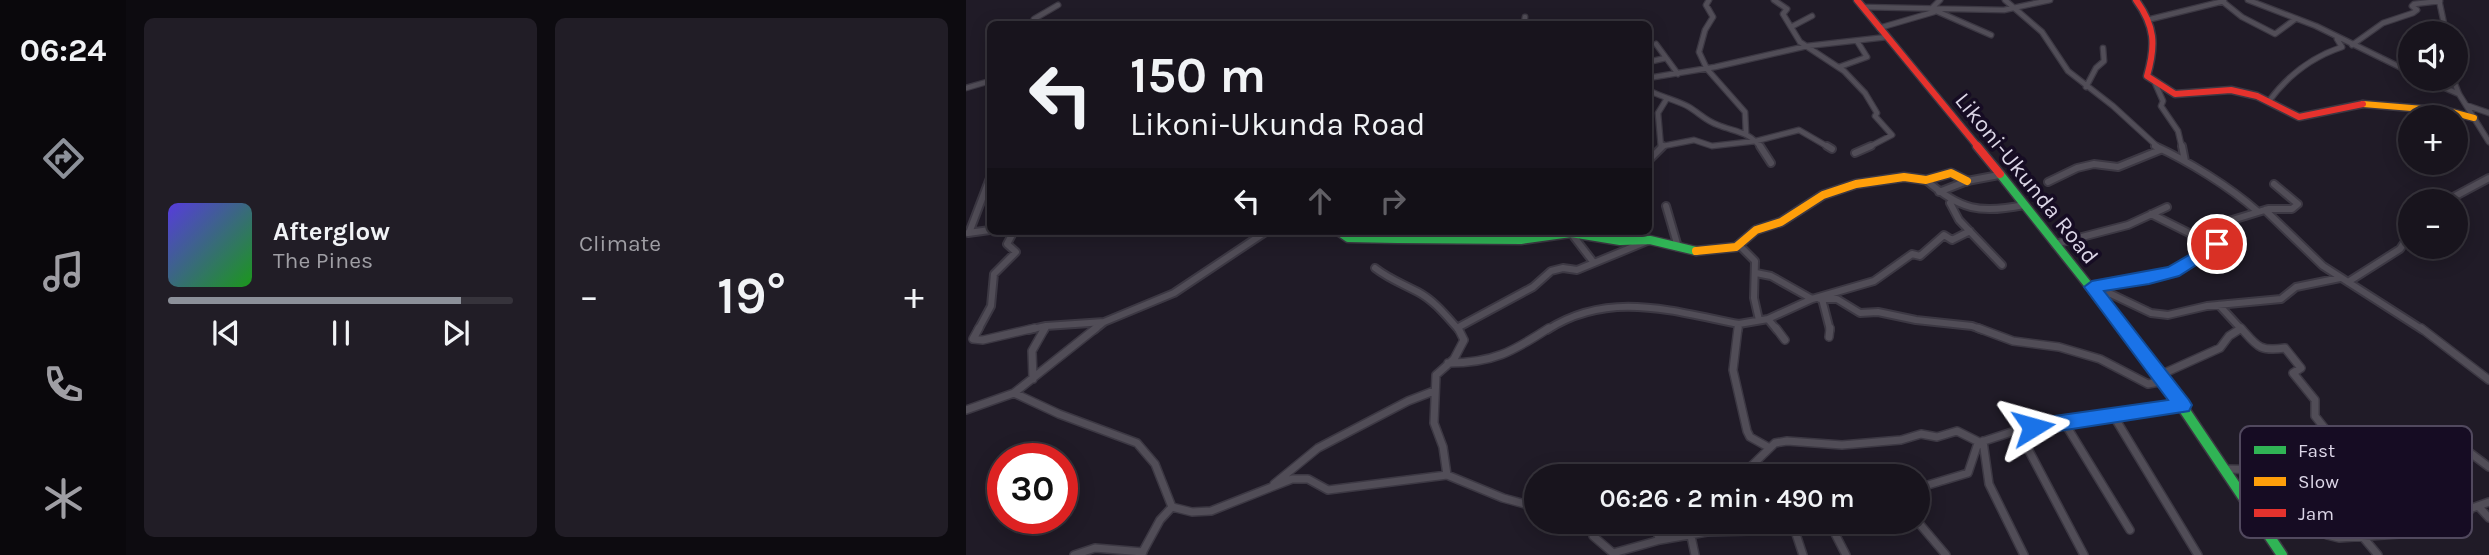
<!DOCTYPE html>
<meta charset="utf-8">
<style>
:root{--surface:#18141d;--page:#211d26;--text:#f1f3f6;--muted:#9f9ea4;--line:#36333b;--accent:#8c9099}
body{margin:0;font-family:Karla,sans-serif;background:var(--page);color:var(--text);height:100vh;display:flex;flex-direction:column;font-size:26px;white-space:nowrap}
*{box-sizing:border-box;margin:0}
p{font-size:23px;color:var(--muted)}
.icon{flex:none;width:38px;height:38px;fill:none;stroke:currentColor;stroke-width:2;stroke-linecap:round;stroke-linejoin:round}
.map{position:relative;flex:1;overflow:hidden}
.drawer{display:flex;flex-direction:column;gap:18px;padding:18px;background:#0d0b10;width:840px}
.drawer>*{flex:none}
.banner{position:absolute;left:21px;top:21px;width:665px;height:214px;border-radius:10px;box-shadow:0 4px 18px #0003,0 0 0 2px var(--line);background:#18141d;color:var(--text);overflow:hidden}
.tools{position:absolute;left:1432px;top:21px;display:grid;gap:14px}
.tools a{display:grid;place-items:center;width:70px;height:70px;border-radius:50%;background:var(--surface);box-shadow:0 4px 18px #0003,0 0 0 2px var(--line);font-size:35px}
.speed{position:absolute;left:21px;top:443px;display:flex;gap:14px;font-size:35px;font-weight:700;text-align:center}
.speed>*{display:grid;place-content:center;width:91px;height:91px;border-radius:50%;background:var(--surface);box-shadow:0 4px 18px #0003,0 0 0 2px var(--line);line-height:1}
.speed .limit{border:10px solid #d22;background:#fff;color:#111}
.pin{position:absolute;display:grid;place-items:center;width:60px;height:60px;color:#fff;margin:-30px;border:4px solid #fff;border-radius:50%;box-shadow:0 2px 7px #0007}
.me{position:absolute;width:77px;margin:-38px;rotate:82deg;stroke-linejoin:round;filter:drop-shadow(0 0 5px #0008)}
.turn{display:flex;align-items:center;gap:24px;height:147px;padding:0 28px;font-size:32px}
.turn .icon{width:91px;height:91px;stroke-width:2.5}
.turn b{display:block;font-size:49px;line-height:60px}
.lanes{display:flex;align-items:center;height:66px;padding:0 28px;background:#0003;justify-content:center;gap:35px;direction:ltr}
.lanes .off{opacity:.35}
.big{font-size:52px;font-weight:600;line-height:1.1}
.drawer .tile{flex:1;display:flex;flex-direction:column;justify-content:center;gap:10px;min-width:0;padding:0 24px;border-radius:10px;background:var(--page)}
.song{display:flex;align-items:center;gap:21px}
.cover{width:84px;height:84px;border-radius:10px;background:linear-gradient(135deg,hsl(250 70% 55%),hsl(120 70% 35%))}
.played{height:7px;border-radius:4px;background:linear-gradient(90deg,var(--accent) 85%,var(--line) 85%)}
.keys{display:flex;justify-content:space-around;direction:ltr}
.heat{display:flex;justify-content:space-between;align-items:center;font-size:38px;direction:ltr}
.drawer .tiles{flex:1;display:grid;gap:18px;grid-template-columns:repeat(2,1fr)}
.trip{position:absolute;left:558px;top:464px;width:406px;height:70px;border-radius:35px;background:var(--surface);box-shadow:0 4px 18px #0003,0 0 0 2px var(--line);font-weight:600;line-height:70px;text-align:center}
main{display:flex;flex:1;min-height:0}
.dock{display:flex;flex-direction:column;width:126px;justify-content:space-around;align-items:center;background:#0a080c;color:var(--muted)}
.dock .icon{width:49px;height:49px}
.dock .active{color:var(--accent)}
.dock b{font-size:32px;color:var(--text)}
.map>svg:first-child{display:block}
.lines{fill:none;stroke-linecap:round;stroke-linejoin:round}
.street-far2-casing{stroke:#3c3843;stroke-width:7}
.street-far1-casing{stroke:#3c3843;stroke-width:10}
.street-casing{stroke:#3c3843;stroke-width:10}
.fast-far1-casing{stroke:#3c3843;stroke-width:11}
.fast-casing{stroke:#3c3843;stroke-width:13}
.slow-far1-casing{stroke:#3c3843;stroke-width:9}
.slow-casing{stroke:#3c3843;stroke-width:11}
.jam-far1-casing{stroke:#3c3843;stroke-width:9}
.jam-casing{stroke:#3c3843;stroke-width:11}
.street-far2{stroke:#514d57;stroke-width:4.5}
.street-far1{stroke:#514d57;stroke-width:6}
.street{stroke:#514d57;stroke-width:7}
.fast-far1{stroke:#30b455;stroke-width:8}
.fast{stroke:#30b455;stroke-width:10}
.slow-far1{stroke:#ff9f0a;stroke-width:6}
.slow{stroke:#ff9f0a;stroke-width:8}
.jam-far1{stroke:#e5322d;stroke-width:6}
.jam{stroke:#e5322d;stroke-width:8}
.route{fill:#1a73e8;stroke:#114b97;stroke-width:2}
.labels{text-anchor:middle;stroke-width:7;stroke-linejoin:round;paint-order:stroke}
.street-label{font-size:23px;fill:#dcd6e7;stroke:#160c23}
.key{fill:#160c23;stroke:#51495e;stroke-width:2}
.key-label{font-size:19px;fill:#dcd6e7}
</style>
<main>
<nav class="dock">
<b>06:24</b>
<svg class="icon active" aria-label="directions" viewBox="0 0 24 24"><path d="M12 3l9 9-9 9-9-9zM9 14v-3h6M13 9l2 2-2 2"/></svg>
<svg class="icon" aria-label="music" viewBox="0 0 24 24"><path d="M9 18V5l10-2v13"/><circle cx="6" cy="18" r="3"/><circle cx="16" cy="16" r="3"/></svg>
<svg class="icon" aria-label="phone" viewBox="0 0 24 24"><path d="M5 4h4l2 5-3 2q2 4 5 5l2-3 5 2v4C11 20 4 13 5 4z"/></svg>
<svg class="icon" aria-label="climate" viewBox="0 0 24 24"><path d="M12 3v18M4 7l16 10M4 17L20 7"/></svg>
</nav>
<section class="drawer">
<div class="tiles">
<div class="tile">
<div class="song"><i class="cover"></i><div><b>Afterglow</b><p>The Pines</p></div></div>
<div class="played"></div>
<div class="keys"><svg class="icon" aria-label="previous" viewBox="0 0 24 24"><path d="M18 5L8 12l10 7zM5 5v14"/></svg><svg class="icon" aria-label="pause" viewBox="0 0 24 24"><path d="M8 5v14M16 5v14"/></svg><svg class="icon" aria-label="next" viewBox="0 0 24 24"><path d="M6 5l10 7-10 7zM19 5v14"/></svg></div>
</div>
<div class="tile"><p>Climate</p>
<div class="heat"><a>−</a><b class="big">19°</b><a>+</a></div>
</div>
</div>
</section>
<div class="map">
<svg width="1523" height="555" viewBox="0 0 1523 555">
<rect width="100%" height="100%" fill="#201b27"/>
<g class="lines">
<defs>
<path id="street-far2" d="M743,0l-3,5 7,12 -8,13 -6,22 8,17 38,43 1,21
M808,0l13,9 -4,5 17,28 44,29 21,22 12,20 -2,3 17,19 -25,13
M1039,0l37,32 26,39 45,35 46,42
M1282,0l68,26 94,46
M1473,0l7,33
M1256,1l20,16 33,17 19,-14
M896,7l142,3 46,-10
M968,10l57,25
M1185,19l73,-18
M70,24l-2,-5 24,-14
M558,24l1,-7
M825,27l21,-11
M913,28l55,-16 -1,-5 7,-7
M690,44l22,30
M1386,45l31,-22 30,-10 4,-3 -5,-4 2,-2 26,-3
M682,62l18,-4
M873,67l28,-10 -10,-16
M682,78l67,-11 92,-21 80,-9
M1458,79l35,15
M1487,79l6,15 30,48
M1189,83l8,18 -2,5 17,25 4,17
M1120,87l10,-19 8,-7 -1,-13
M0,88l24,-7
M682,90c13,7 31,11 41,17 10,6 17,14 29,18 17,7 31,6 43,23
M1303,101c19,-26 43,-44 73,-54l-5,-8
M1500,105l23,8
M697,146l31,-6 18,6 44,-5 43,-11 31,18
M695,148l-3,-35 8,-13"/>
<path id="street-far1" d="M794,146l11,17
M861,146l5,3
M1189,146c33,15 75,41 102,65
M1216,146l3,15
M889,153l16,-7
M682,161l15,-15
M960,180c34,30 54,34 98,25
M1082,182l29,-14 17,-4 24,3 42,-17
M973,192l28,-11 32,-6
M1480,201l43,-23
M984,203l9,17 43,45
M700,206l12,41
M1299,210l58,56 100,64
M1185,214l46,23 9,-2 12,7
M2,233l22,-3
M3,233l21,-55
M605,233l23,30
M1089,244l73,-19 39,-18
M774,246l15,15 -1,37 5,22
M409,268c14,11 28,16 43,24 17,9 29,25 41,38
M790,273l15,3 41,23
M1382,282l52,-33 10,-15
M1126,287l81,-15 42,-25 6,-17 8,-9 39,-12h24l6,-5 -24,-20
M1131,294h14l40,19 17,2 39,-9 74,-7 15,-12 44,-9
M854,299h17l23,14 18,-1 38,8 56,6 11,4
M856,299l8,31
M1253,305l23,25
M80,326l58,-4
M491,328l76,-41 18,-16 12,-3 14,2 68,-28
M12,330l13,-24 3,-32 22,-22 -9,-8 7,-13
M62,330l18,-4 -2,4
M128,330l10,-8 70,-29 93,-62
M581,330c62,-40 124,-19 192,-6
M772,330l1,-6 29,-5
M811,330l-9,-11 44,-20 62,-18 38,-27 8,2 24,-21 8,5 18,-9"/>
<path id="street" d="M13,328l-6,11 10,1 52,-12
M772,328l-5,42 14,61 3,6 18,10
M810,328l9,12
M1012,328l35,13 46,6 41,12 48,25 17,-3
M1275,328c16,18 18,24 44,20l16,20 -8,5 22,27v16l30,38 10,38 20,42
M1455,328l68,52
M863,337l1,-9
M482,363c45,0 64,-11 101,-35
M1194,375l60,-27 9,-12 11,-7
M67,379l-1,-28 13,-23
M48,393l45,21 78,29 18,21 17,43
M0,410l48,-17 82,-65
M1147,415l85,140
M1098,422l66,108
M1052,430l66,125
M1475,431l48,36
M1017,441l6,43 35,71
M1379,454l13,5 18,-8 10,3 84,56
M1260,469l42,1 18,-7 60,-4
M481,475l-4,-28 -9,-24 2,-48 18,-16 10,-19 -6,-12
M775,476l34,-33 12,-2 55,4 59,-5 20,-6 16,3 20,-6 22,11
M308,484l44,-36 90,-47 26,-10
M952,488l50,-15 10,-30 40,-13 31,-6 132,-19
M1276,493l43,18 42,24 12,3 60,-4 90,-32
M206,507l20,5 19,-1 81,-32h16l20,11 119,-15 56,23 33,9
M1513,507l10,11
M627,522v14l20,17 47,-13 47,-8 78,-2 30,-8
M686,522l8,18
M863,522l17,33
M952,522l28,33
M828,528l9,27
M725,536l4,19
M1396,536l16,19
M108,555l21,-7 48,4
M175,555l19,-35 12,-13"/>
<path id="fast-far1" d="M1034,174l124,156
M372,231l10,7 49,1 124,1 50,-7 49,8 30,-1 46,11"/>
<path id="fast" d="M1157,328l42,53 117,174"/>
<path id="slow-far1" d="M1397,104l85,7 26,7"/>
<path id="slow" d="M730,251l40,-4 20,-17 25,-8 42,-27 33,-11 48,-7 22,3 25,-7 16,8"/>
<path id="jam-far1" d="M891,0l122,148
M1170,0c19,26 20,45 11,76l28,18 56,-4 26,6 42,21 64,-13"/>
<path id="jam" d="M1011,146l23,28"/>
</defs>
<use href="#street-far2" class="street-far2-casing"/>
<use href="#street-far1" class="street-far1-casing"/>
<use href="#street" class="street-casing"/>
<use href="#fast-far1" class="fast-far1-casing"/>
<use href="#fast" class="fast-casing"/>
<use href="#slow-far1" class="slow-far1-casing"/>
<use href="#slow" class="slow-casing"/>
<use href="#jam-far1" class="jam-far1-casing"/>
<use href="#jam" class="jam-casing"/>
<use href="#street-far2" class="street-far2"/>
<use href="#street-far1" class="street-far1"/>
<use href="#street" class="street"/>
<use href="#fast-far1" class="fast-far1"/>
<use href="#fast" class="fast"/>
<use href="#slow-far1" class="slow-far1"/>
<use href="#slow" class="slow"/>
<use href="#jam-far1" class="jam-far1"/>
<use href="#jam" class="jam"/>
</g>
<path class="route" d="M1251,239l8,5 -2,4 -44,28 -30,8 -45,7 85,109 3,5 -3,6 -156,24 -6,-3 -3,-5 3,-6 6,-2 135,-19 -84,-113 8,-6 76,-14z"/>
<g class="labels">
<g class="street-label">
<text transform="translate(1061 178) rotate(51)" y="8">Likoni-Ukunda Road</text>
</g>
</g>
<rect x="1274" y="426" width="232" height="112" rx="10" class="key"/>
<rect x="1288" y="446" width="32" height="8" fill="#30b455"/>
<rect x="1288" y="477" width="32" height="9" fill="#ff9f0a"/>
<rect x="1288" y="509" width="32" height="8" fill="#e5322d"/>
<g class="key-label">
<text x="1332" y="457">Fast</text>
<text x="1332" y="488">Slow</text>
<text x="1332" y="520">Jam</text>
</g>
</svg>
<div class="tools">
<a><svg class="icon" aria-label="sound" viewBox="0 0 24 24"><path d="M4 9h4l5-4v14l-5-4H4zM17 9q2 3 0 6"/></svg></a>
<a>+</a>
<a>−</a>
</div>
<div class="speed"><div class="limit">30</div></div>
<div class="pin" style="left:1251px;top:244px;background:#d93025"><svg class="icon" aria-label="arrive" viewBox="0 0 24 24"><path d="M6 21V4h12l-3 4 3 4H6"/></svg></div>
<svg class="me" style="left:1067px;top:427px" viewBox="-20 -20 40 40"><path d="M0-17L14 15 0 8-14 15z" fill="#1a73e8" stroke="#fff" stroke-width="4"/></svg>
<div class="trip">06:26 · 2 min · 490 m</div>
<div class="banner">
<div class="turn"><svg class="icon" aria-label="left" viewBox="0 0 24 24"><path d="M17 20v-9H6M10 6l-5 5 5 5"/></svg><div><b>150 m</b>Likoni-Ukunda Road</div></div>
<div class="lanes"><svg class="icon" aria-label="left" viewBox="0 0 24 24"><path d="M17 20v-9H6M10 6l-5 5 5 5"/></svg><svg class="icon off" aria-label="ahead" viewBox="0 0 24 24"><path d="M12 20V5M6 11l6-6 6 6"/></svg><svg class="icon off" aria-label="right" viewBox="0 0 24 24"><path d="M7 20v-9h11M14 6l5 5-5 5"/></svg></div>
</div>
</div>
</main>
